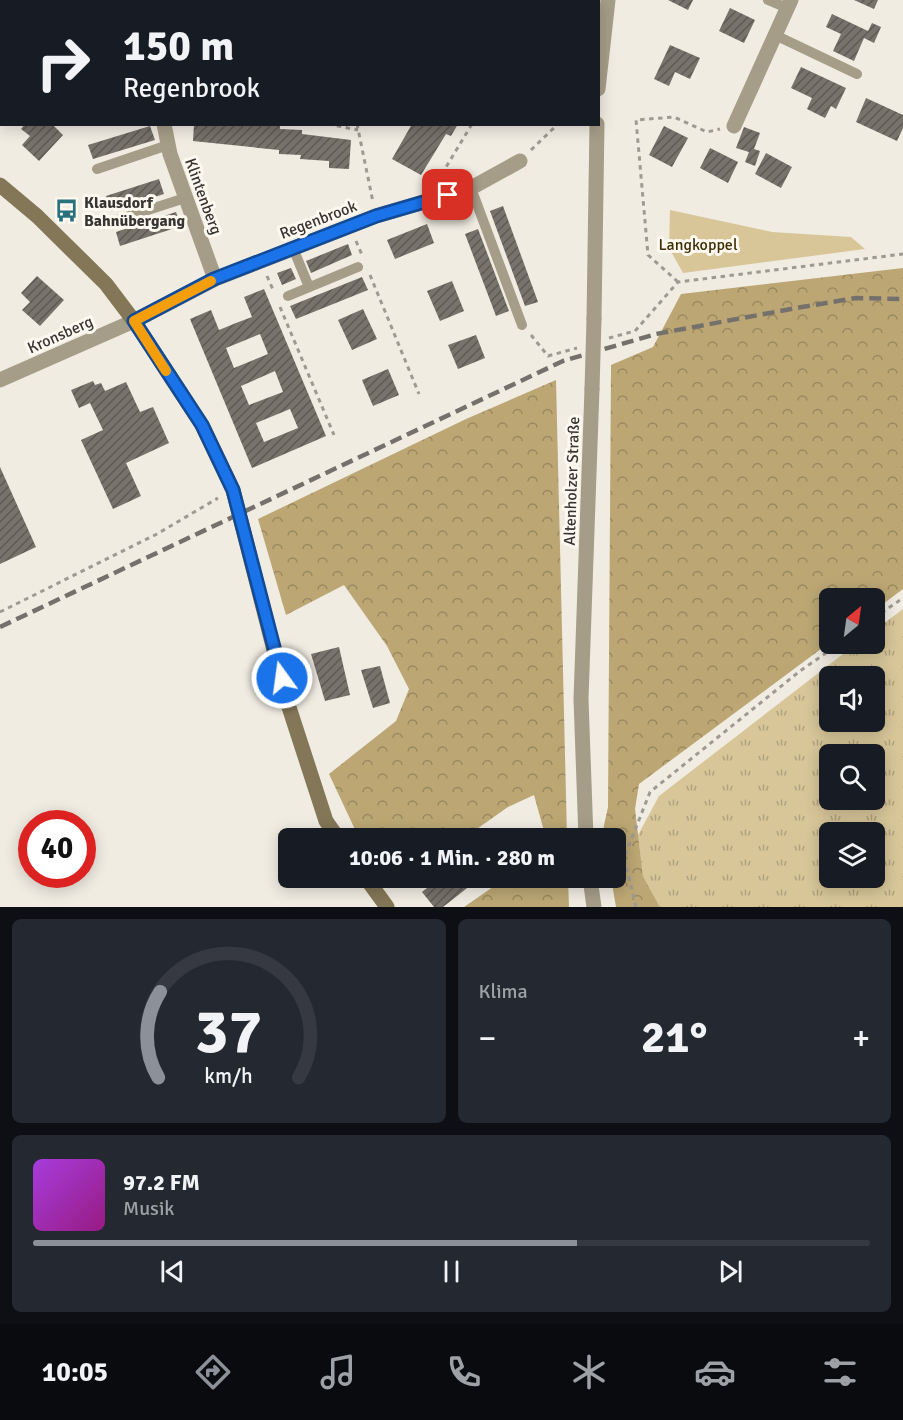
<!DOCTYPE html>
<html lang="de">
<meta charset="utf-8">
<style>
:root{--surface:#171b24;--page:#242831;--text:#f1f3f6;--muted:#9ea1a6;--line:#363941;--accent:#8c9099}
body{margin:0;font-family:Signika,sans-serif;background:var(--page);color:var(--text);height:100vh;display:flex;flex-direction:column;font-size:22px;white-space:nowrap}
*{box-sizing:border-box;margin:0}
p{font-size:20px;color:var(--muted)}
.icon{flex:none;width:33px;height:33px;fill:none;stroke:currentColor;stroke-width:2;stroke-linecap:round;stroke-linejoin:round}
.map{position:relative;height:907px;overflow:hidden}
.drawer{display:flex;flex-direction:column;gap:12px;padding:12px;background:#0d0f14;flex:1}
.drawer>*{flex:none}
.top-card{position:absolute;left:0px;top:0px;width:600px;height:126px;box-shadow:0 3px 15px #0003;background:#171b24;color:var(--text);overflow:hidden}
.needle{width:39px;rotate:29deg}
.controls{position:absolute;left:819px;top:588px;display:grid;gap:12px}
.controls a{display:grid;place-items:center;width:66px;height:66px;border-radius:9px;background:var(--surface);box-shadow:0 3px 15px #0003;font-size:30px}
.speed{position:absolute;left:18px;top:810px;display:flex;gap:12px;font-size:30px;font-weight:700;text-align:center}
.speed>*{display:grid;place-content:center;width:78px;height:78px;border-radius:50%;background:var(--surface);box-shadow:0 3px 15px #0003;line-height:1}
.speed .limit{border:9px solid #d22;background:#fff;color:#111}
.pin{position:absolute;display:grid;place-items:center;width:51px;height:51px;color:#fff;margin:-26px;border-radius:12px;box-shadow:0 3px 9px #0006}
.me{position:absolute;width:66px;margin:-33px;rotate:346deg;stroke-linejoin:round;filter:drop-shadow(0 0 4px #0008)}
.turn{display:flex;align-items:center;gap:21px;height:126px;padding:0 24px;font-size:27px}
.turn .icon{width:78px;height:78px;stroke-width:2.5}
.turn b{display:block;font-size:42px;line-height:51px}
.big{font-size:45px;font-weight:700;line-height:1.1}
.drawer .tile{flex:1;display:flex;flex-direction:column;justify-content:center;gap:9px;min-width:0;padding:0 21px;border-radius:9px;background:var(--page)}
.drawer .dial{align-items:center;gap:0}
.dial svg{height:156px;overflow:visible;fill:none;stroke:var(--line);stroke-width:7;stroke-linecap:round;text-anchor:middle}
.dial text{fill:var(--text);stroke:none}
.song{display:flex;align-items:center;gap:18px}
.cover{width:72px;height:72px;border-radius:9px;background:linear-gradient(135deg,hsl(280 70% 55%),hsl(310 70% 35%))}
.played{height:6px;border-radius:3px;background:linear-gradient(90deg,var(--accent) 65%,var(--line) 65%)}
.keys{display:flex;justify-content:space-around;direction:ltr}
.heat{display:flex;justify-content:space-between;align-items:center;font-size:33px;direction:ltr}
.drawer .tiles{flex:1;display:grid;gap:12px;grid-template-columns:1fr 1fr}
.tile:last-child{grid-column:span 2}
.trip{position:absolute;left:278px;top:828px;width:348px;height:60px;border-radius:9px;background:var(--surface);box-shadow:0 3px 15px #0003;font-weight:700;line-height:60px;text-align:center}
.menu{display:flex;height:96px;justify-content:space-around;align-items:center;background:#090b0e;color:var(--muted)}
.menu .icon{width:42px;height:42px}
.menu .selected{color:var(--accent)}
.menu b{font-size:27px;color:var(--text)}
.map>svg:first-child{display:block}
.grass{fill:url(#grass-tufts);fill-rule:evenodd}
.forest{fill:url(#forest-crowns)}
.green{fill:#d8c699}
.building{fill:url(#building-hatch);fill-rule:evenodd}
.lines{fill:none;stroke-linecap:round;stroke-linejoin:round}
.path{stroke:#9d9a93;stroke-width:3;stroke-dasharray:4.5 4.5;stroke-linecap:butt}
.lane{stroke:#a69d88;stroke-width:10}
.street{stroke:#a69d88;stroke-width:15}
.secondary{stroke:#847757;stroke-width:15}
.rail{stroke:#74716c;stroke-width:4.5;stroke-dasharray:12 6;stroke-linecap:butt}
.street-bridge{stroke:#a69d88;stroke-width:15}
.route-casing{stroke:#114b97;stroke-width:15}
.route{stroke:#1a73e8;stroke-width:10}
.slow{stroke:#f59e0b;stroke-width:10}
.labels{text-anchor:middle;stroke-width:6;stroke-linejoin:round;paint-order:stroke}
.street-label{font-size:16px;fill:#373532;stroke:#fdf9f0}
.poi-label{font-size:16px;font-weight:bold;fill:#373532;stroke:#fdf9f0;text-anchor:start}
.park-label{font-size:16px;fill:#3c2d02;stroke:#fdf9f0}
</style>
<div class="map">
<svg width="903" height="907" viewBox="0 0 903 907">
<defs>
<pattern id="grass-tufts" width="24" height="20" patternUnits="userSpaceOnUse" patternTransform="scale(1.5)"><rect width="24" height="20" fill="#d8c699"/><path d="M3 7l-1-3M5 7V3M7 7l1-3M15 17l-1-3M17 17v-4M19 17l1-3" fill="none" stroke="#b0a27d"/></pattern>
<pattern id="forest-crowns" width="20" height="18" patternUnits="userSpaceOnUse" patternTransform="scale(1.5)"><rect width="20" height="18" fill="#bca774"/><path d="M2 6a3 3 0 1 1 6 0M12 15a3 3 0 1 1 6 0" fill="none" stroke="#9a8960"/></pattern>
<pattern id="building-hatch" width="6" height="6" patternUnits="userSpaceOnUse" patternTransform="scale(1.5)"><rect width="6" height="6" fill="#77736b"/><path d="M-1 1l2-2M0 6l6-6M5 7l2-2" fill="none" stroke="#5d5a54"/></pattern>
</defs>
<rect width="100%" height="100%" fill="#f0ece2"/>
<path class="grass" d="M903,609v298h-243l-17,-31 -5,-41 21,-39 197,-152h18l1,-14zM830,676h44v46h-44zM830,754h44v46h-44zM830,832h44v46h-44z"/>
<path class="forest" d="M903,268v321l-28,21 -1,-12h-44l-1,45 -190,141 -4,25 8,67 17,31h-44l-5,-29h4v-40h-10l-2,-8 5,-23 3,-442 42,-18 28,-53z
M556,380l11,458h-21l-12,-43 -26,12 -44,31h-105l-30,-64 67,-53 13,-32 -22,-43 -43,-61 -58,30 -28,-96 208,-100z
M506,878h62l1,29h-105z"/>
<path class="green" d="M670,210l102,22 79,5 14,12 -182,24 -14,-25z"/>
<path class="building" d="M668,0h25l-5,10z
M854,0h24l-4,9z
M730,8l25,12 -11,23 -25,-12z
M832,14l36,17 4,-8 9,4 -7,16 -10,-5 -10,23 -21,-10 8,-17 -15,-7z
M670,45l30,13 -10,21 -15,-7 -6,14 -15,-7z
M801,67l45,21 -10,21 -5,-3 -6,12 -18,-9 5,-11 -21,-10z
M866,98l37,17v13l-6,13 -41,-19z
M25,124h27l11,11 -24,26 -17,-16 8,-9 -9,-7z
M194,124l86,1v4l22,1v4l49,6 -2,29 -20,-1v-7l-29,-2 1,-4 -22,-1v-4l-86,-9z
M412,124h46l-7,12 -5,-2 -25,41 -29,-16z
M150,126l5,14 -62,19 -5,-14z
M664,126l24,12 -16,29 -23,-12z
M744,127l16,6 -6,16 6,2 -5,15 -10,-4 4,-10 -13,-4z
M710,148l28,14 -10,21 -28,-15z
M766,153l26,14 -11,21 -26,-14z
M159,179l5,15 -53,17 -5,-15z
M503,206l35,96 -13,4 -35,-95z
M176,212l5,14 -61,20 -4,-14z
M427,224l7,19 -39,16 -8,-19z
M478,229l31,82 -13,5 -31,-82z
M348,244l4,11 -41,18 -5,-12z
M291,268l5,11 -14,6 -5,-12z
M37,276l27,24 -24,26 -18,-16 8,-8 -9,-9z
M362,277l6,13 -72,29 -6,-13z
M452,281l12,30 -24,10 -13,-30z
M264,289l62,147 -74,32 -62,-149 21,-9 8,20 17,-7 16,-6 -8,-20zM260,334l8,20 -34,14 -8,-20zM275,371l8,21 -34,13 -8,-19zM290,409l8,19 -34,14 -8,-19z
M363,309l14,30 -25,11 -14,-30z
M476,335l9,23 -27,11 -10,-24z
M388,369l11,26 -26,11 -11,-26z
M93,381l2,4 6,-2 4,8 21,-9 14,30 13,-5 16,36 -43,20 15,33 -28,13 -32,-69 22,-10 -13,-27 -11,5 -8,-18z
M0,467l36,80 -36,17z
M339,647l11,48 -25,6 -14,-47z
M380,666l10,37 -17,5 -12,-38z
M440,878h25l6,7 -28,22h-9l-12,-15z"/>
<g class="lines">
<path class="path" d="M203,0l5,2
M308,2v-2
M328,124l30,6
M357,124l16,78
M531,150l27,-26
M437,182l35,-58
M356,241l6,14
M370,275l49,119
M267,276l7,16
M678,282l-30,-27 -12,-135 38,-3 33,15 13,-3
M280,307l54,128
M531,335l17,21 29,-8
M609,338l26,-7 43,-49 225,-28
M0,612l157,-78 61,-36
M874,618l29,-20
M636,907l-12,-49 26,-66 150,-121 39,-27"/>
<path class="lane" d="M768,0l19,8
M775,35l82,39
M97,169l71,-24
M471,188l51,137
M114,221l71,-23
M293,248l16,39
M288,296l70,-29"/>
<path class="street" d="M144,0v2
M598,89l10,-89
M164,124l6,30 45,125
M734,126l57,-126
M594,319l3,-195
M0,380l134,-59 81,-42 161,-63 95,-28 49,-27
M586,838l-5,-139 11,-310
M590,878l4,29"/>
<path class="secondary" d="M0,185l37,31 69,68 28,37 68,104 31,65 54,211 39,120 12,17
M366,878l21,29"/>
<path class="rail" d="M0,627l563,-266 93,-27 146,-27 54,-9 47,1"/>
<path class="street-bridge" d="M592,389l2,-70"/>
</g>
<g class="lines">
<defs>
<path id="route" d="M282,678l-49,-188 -31,-65 -68,-104 80,-42 162,-63 72,-21"/>
</defs>
<use href="#route" class="route-casing"/>
<use href="#route" class="route"/>
<path class="slow" d="M166,371l-32,-50 77,-40"/>
</g>
<defs>
<symbol id="bus-bare" viewBox="-9 -9 18 18"><path d="M-5-6H5V4H4V6H2V4H-2V6H-4V4H-5ZM-3.5-4V0h7V-4ZM-3.5 1.2v1.5H-2V1.2ZM2 1.2v1.5H3.5V1.2Z" fill="#29717d" stroke="#fdf9f0" stroke-width="2.5" paint-order="stroke"/></symbol>
</defs>
<g fill-rule="evenodd">
<use href="#bus-bare" x="50" y="194" width="33" height="33"/>
</g>
<g class="labels">
<g class="street-label">
<text transform="translate(204 196) rotate(70)" y="6">Klintenberg</text>
<text transform="translate(318 219) rotate(-21)" y="6">Regenbrook</text>
<text transform="translate(60 334) rotate(-24)" y="6">Kronsberg</text>
<text transform="translate(571 481) rotate(-88)" y="6">Altenholzer Straße</text>
</g>
<g class="poi-label">
<text x="84" y="208">Klausdorf<tspan x="84" dy="18">Bahnübergang</tspan></text>
</g>
<g class="park-label">
<text x="698" y="250">Langkoppel</text>
</g>
</g>
</svg>
<div class="controls">
<a><svg class="needle" viewBox="-14 -14 28 28"><path d="M0-13l5 13h-10z" fill="#e53935"/><path d="M0 13l5-13h-10z" fill="#9ea1a6"/></svg></a>
<a><svg class="icon" aria-label="sound" viewBox="0 0 24 24"><path d="M4 9h4l5-4v14l-5-4H4zM17 9q2 3 0 6"/></svg></a>
<a><svg class="icon" aria-label="search" viewBox="0 0 24 24"><circle cx="10" cy="10" r="6"/><path d="M15 15l6 6"/></svg></a>
<a><svg class="icon" aria-label="layers" viewBox="0 0 24 24"><path d="M12 4l9 5-9 5-9-5zM3 14l9 5 9-5"/></svg></a>
</div>
<div class="speed"><div class="limit">40</div></div>
<div class="pin" style="left:448px;top:195px;background:#d93025"><svg class="icon" aria-label="arrive" viewBox="0 0 24 24"><path d="M6 21V4h12l-3 4 3 4H6"/></svg></div>
<svg class="me" style="left:282px;top:678px" viewBox="-20 -20 40 40"><circle r="17" fill="#1a73e8" stroke="#fff" stroke-width="3"/><path d="M0-11L8 9 0 5-8 9z" fill="#fff"/></svg>
<div class="trip">10:06 · 1 Min. · 280 m</div>
<div class="top-card">
<div class="turn"><svg class="icon" aria-label="right" viewBox="0 0 24 24"><path d="M7 20v-9h11M14 6l5 5-5 5"/></svg><div><b>150 m</b>Regenbrook</div></div>
</div>
</div>
<section class="drawer">
<div class="tiles">
<div class="tile dial"><svg viewBox="0 0 100 80">
<path d="M14 69A42 42 0 1 1 86 69"/>
<path d="M14 69A42 42 0 0 1 15 25" stroke="#8c9099"/>
<text x="50" y="56" font-size="32" font-weight="700">37</text>
<text x="50" y="72" font-size="11">km/h</text>
</svg></div>
<div class="tile"><p>Klima</p>
<div class="heat"><a>−</a><b class="big">21°</b><a>+</a></div>
</div>
<div class="tile">
<div class="song"><i class="cover"></i><div><b>97.2 FM</b><p>Musik</p></div></div>
<div class="played"></div>
<div class="keys"><svg class="icon" aria-label="previous" viewBox="0 0 24 24"><path d="M18 5L8 12l10 7zM5 5v14"/></svg><svg class="icon" aria-label="pause" viewBox="0 0 24 24"><path d="M8 5v14M16 5v14"/></svg><svg class="icon" aria-label="next" viewBox="0 0 24 24"><path d="M6 5l10 7-10 7zM19 5v14"/></svg></div>
</div>
</div>
</section>
<nav class="menu">
<b>10:05</b>
<svg class="icon selected" aria-label="directions" viewBox="0 0 24 24"><path d="M12 3l9 9-9 9-9-9zM9 14v-3h6M13 9l2 2-2 2"/></svg>
<svg class="icon" aria-label="music" viewBox="0 0 24 24"><path d="M9 18V5l10-2v13"/><circle cx="6" cy="18" r="3"/><circle cx="16" cy="16" r="3"/></svg>
<svg class="icon" aria-label="phone" viewBox="0 0 24 24"><path d="M5 4h4l2 5-3 2q2 4 5 5l2-3 5 2v4C11 20 4 13 5 4z"/></svg>
<svg class="icon" aria-label="climate" viewBox="0 0 24 24"><path d="M12 3v18M4 7l16 10M4 17L20 7"/></svg>
<svg class="icon" aria-label="car" viewBox="0 0 24 24"><path d="M5 17H2v-5l4-1 3-4h7l3 4 3 1v5h-3M9 17h6M6 11h13"/><circle cx="7" cy="17" r="2"/><circle cx="17" cy="17" r="2"/></svg>
<svg class="icon" aria-label="filters" viewBox="0 0 24 24"><path d="M4 7h16M4 17h16"/><circle cx="9" cy="7" r="2"/><circle cx="15" cy="17" r="2"/></svg>
</nav>
